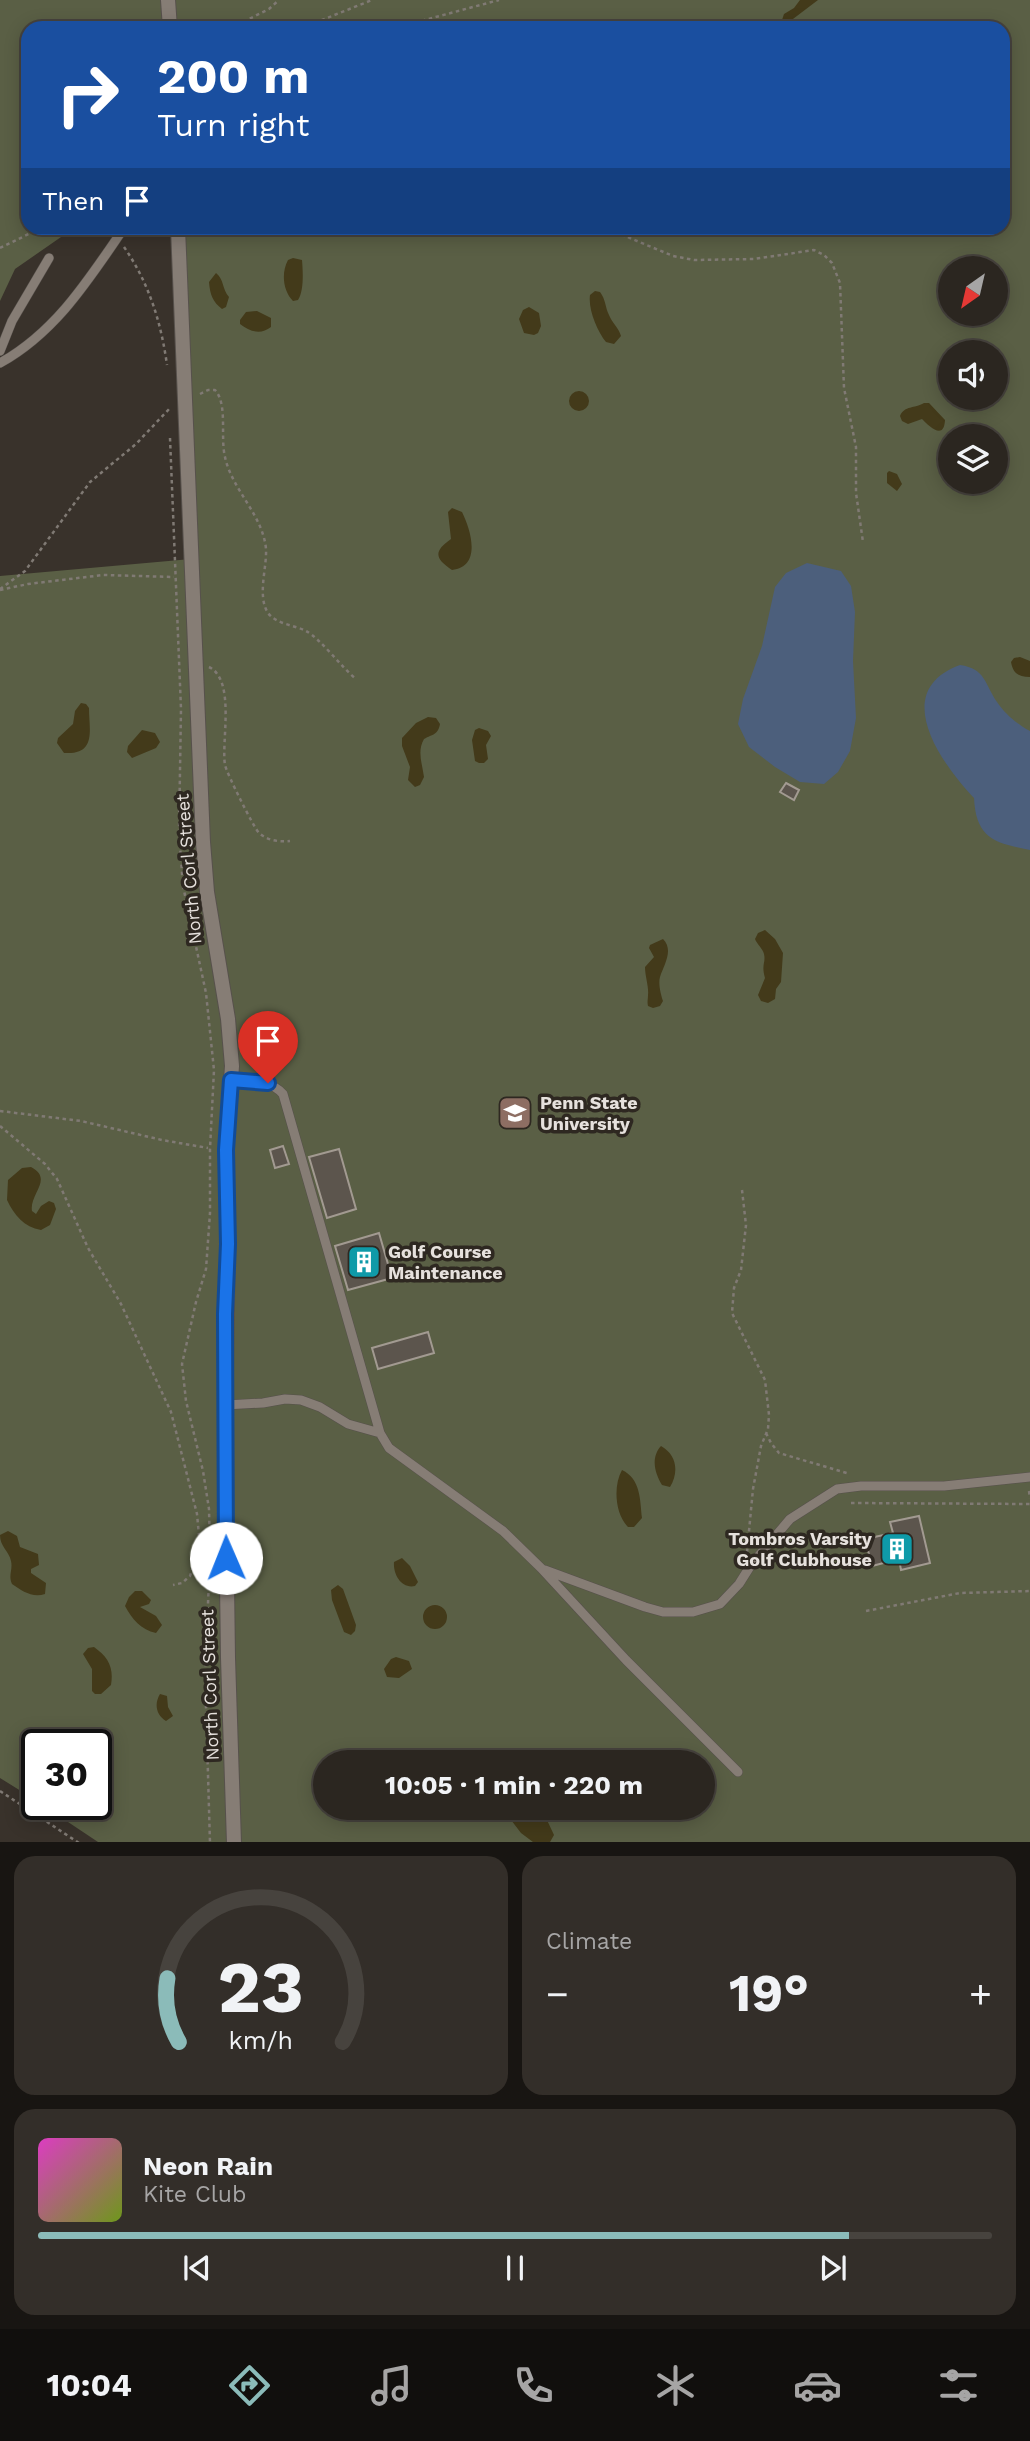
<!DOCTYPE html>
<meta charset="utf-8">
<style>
:root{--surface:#2b2620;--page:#332e29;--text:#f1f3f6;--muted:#a6a5a5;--line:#47433e;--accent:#8bbbb9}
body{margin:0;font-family:"Work Sans",sans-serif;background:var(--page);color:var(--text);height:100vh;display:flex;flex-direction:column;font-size:26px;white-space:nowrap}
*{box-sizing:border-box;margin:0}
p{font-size:23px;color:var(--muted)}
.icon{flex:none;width:38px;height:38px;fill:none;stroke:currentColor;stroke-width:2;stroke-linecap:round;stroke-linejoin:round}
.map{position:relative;height:1842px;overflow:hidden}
.details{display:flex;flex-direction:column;gap:14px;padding:14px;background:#181512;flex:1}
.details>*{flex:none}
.hud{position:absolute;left:21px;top:21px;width:989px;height:214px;border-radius:21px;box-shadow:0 4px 18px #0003,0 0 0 2px var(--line);background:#1a4fa0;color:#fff;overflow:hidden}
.needle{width:46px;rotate:214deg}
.controls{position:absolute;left:938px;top:256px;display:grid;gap:14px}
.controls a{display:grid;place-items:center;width:70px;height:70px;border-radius:50%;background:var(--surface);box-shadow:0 4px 18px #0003,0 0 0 2px var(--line);font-size:35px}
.speed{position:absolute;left:21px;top:1729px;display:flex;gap:14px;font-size:35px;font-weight:700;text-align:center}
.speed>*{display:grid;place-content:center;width:91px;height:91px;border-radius:50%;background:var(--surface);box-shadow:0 4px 18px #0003,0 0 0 2px var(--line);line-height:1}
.speed .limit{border:4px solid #111;border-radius:10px;background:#fff;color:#111}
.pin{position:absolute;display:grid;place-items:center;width:60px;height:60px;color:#fff;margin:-72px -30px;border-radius:50% 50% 50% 0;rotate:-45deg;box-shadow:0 0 7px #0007}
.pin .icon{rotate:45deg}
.me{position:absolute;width:77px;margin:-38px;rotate:359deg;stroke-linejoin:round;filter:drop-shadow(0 0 5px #0008)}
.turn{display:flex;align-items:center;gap:24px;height:147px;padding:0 21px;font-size:32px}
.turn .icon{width:91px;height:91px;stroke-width:2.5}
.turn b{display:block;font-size:49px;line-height:60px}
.then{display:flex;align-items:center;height:66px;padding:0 21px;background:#0003;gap:14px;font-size:26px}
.big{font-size:52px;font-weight:700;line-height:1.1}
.details .card{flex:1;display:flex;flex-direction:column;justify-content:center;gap:10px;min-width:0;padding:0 24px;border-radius:21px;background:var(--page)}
.details .dial{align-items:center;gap:0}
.dial svg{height:182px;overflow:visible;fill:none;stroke:var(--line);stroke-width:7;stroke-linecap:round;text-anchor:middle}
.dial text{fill:var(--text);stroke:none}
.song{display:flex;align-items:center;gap:21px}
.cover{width:84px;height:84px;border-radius:10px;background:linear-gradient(135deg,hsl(310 70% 55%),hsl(80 70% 35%))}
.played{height:7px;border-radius:4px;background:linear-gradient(90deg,var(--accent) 85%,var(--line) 85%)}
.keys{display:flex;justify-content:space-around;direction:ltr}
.heat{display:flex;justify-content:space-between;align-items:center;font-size:38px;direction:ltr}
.details .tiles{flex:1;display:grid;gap:14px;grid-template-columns:1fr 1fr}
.card:last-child{grid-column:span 2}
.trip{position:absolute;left:313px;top:1750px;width:402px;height:70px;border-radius:35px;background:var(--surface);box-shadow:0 4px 18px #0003,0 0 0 2px var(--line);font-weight:700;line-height:70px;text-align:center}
.menu{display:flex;height:112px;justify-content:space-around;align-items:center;background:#110f0d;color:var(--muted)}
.menu .icon{width:49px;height:49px}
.menu .selected{color:var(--accent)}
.menu b{font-size:32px;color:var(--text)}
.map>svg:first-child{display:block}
.green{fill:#5a5f45;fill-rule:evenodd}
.sand{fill:#433a1a}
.water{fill:#4c5f7c}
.building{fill:#5c554d;stroke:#a29a91;stroke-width:2}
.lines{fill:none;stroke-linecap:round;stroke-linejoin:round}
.lane-casing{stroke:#57514c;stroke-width:10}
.street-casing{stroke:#57514c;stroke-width:16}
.path{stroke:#807a74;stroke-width:2.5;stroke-dasharray:3.5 3.5;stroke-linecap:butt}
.lane{stroke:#867d75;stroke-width:9}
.street{stroke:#867d75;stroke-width:14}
.route-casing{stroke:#114b97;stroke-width:18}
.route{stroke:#1a73e8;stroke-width:12}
.labels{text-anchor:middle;stroke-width:7;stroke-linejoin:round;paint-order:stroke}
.street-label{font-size:18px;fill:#e6e1dd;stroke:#2e2821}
.poi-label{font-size:18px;font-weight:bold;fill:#e6e1dd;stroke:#2e2821;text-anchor:start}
</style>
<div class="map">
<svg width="1030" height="1843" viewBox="0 0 1030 1843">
<rect width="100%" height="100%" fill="#39322b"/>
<path class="green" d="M0,0h1030v1842h-932l-57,-38h55v-59h-59v56l-37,-23v-1202l191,-17 -13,-331h825v-200h-975v200h46l-59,41 -15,32zM950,268h46v45h-46zM950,352h46v45h-46zM950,436h46v45h-46zM326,1762h378v46h-378z"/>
<path class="sand" d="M800,0h18l-29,22 -7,-2 2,-6 10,-6z
M293,258l9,2c1,12 2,31 -4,40l-5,1c-10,-10 -12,-28 -5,-41z
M216,273c8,6 6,16 13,24l-3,10 -4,2c-9,-7 -12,-14 -13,-27z
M595,291l5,1c6,8 5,15 9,23 3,8 10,13 12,21l-7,8 -8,-2c-9,-11 -18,-33 -16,-47z
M529,307l10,6 2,13 -3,7 -4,2 -10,-2 -5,-14 4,-9z
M257,311l14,7v9c-10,8 -21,5 -31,-3v-4l6,-8z
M569 401a10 10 0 1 1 20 0a10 10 0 1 1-20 0Z
M924,403h5l16,17c-1,21 -16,6 -23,-1l-14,5 -6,-3 -2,-5c5,-11 14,-7 24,-13z
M889,471l8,3 5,10 -5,7 -10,-8v-10z
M452,508l10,4c9,18 20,55 -10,58 -18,-12 -18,-19 -1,-31l-3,-27z
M1020,657l10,4v16c-12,0 -17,-4 -19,-15l3,-4z
M81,703l5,1 3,4c0,22 8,47 -25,45l-7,-10 1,-5 15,-14 2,-13z
M428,717l8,1 4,6c-2,11 -7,10 -16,15 -7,12 -2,24 0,38l-4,8 -5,2 -7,-7 2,-13 -8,-21v-8l14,-15z
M479,728l9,3 3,5 -5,9 2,14 -4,4h-5l-4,-2 -3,-21 3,-10z
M142,730l13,3 5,9 -4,6 -24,10 -5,-6 1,-6z
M765,930l10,9 8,14 -2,29 -5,7 -1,10 -7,4 -7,-2 -3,-6 7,-17c-4,-14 1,-15 -1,-24 -1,-5 -7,-10 -9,-15l3,-6z
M663,939c11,11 1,26 -3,38 -2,7 1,18 3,24l-3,5 -7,2 -5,-2c-1,-4 0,-7 0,-11 1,-8 -3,-19 -3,-28l9,-10 -5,-9 1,-3z
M31,1167c23,12 -2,27 1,44l4,3 5,-8 8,-5 5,2 2,6 -6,16 -9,5c-17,-3 -27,-15 -34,-30l1,-20 14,-12z
M661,1446c16,9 18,26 9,41l-8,-2c-8,-13 -11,-28 -1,-39z
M622,1470c19,9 18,30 20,48l-8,9h-6c-13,-13 -15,-41 -6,-57z
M8,1531l9,5 3,11 18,7 1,11 -8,4v4l15,10 -1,11c-13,4 -23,-3 -33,-10 -4,-9 1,-14 -1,-23 -2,-10 -11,-14 -11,-26z
M402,1558l8,8 8,16 -3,4c-14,3 -22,-12 -21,-24z
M338,1585l5,4 13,36 -1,6 -4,4 -7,-3 -12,-32 -1,-10z
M135,1591h7l9,9 -2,4 -9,3 16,9 6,9 -6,8c-15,-3 -24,-14 -31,-27l4,-9z
M423 1617a12 12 0 1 1 24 0a12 12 0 1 1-24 0Z
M94,1647c14,10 20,20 17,38l-10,9h-6l-3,-3v-22l-9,-15 5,-6z
M396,1657l13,4 3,8 -13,9 -12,-1 -3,-8 7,-10z
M160,1694l7,2 1,11 5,9 -7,5c-10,-6 -12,-17 -6,-27z
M502,1808h36l-2,9 10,1 8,17 -4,7h-17l-12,-9z"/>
<path class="water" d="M807,563l34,8 10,15 4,26 -2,49 3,57 -6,33 -12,21 -14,12 -24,-2 -25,-15 -26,-20 -11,-23 5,-25 19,-53 13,-59 11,-14z
M960,665c26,4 24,18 37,37 9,13 19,21 33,29v119c-36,-7 -54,-12 -56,-52 -33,-35 -85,-107 -14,-133z"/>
<path class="building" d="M786,783l13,7 -5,10 -14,-8z
M283,1146l6,18 -14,4 -5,-18z
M339,1149l17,60 -29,9 -18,-61z
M379,1233l13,45 -44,12 -13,-44z
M428,1332l6,21 -56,16 -6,-21z
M919,1516l11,47 -29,7 -2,-11 -27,7 -7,-27 28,-6 -3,-11z"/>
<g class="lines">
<defs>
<path id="lane" d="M0,351l12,-30 37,-63
M0,363c56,-31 89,-84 124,-135
M231,1080c19,1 39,-1 52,14l97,339 9,15 114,83 38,37 85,92 112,112
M225,1405l38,-2 22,-4 16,1 19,7 28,17 32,9
M545,1570l100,37 18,5h30l27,-8 19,-20 12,-19 39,-46 47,-30 24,-3h83l86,-9"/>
<path id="street" d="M168,0l2,28
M178,228l25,614 4,50 21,127 4,47 -6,84 2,94 -3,187 3,227 6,185"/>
</defs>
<use href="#lane" class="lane-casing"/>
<use href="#street" class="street-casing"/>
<path class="path" d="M231,28l38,-19 10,-9
M302,28l70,-28
M395,28l104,-28
M488,228h38
M587,228l38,8 48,20 21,4 60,-1 60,-9 10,5 8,8 8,20 4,105 12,59v46l7,49
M124,247c25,36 37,75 43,118
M0,248l41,-20
M200,394l8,-4h7c13,14 5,47 10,67 7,33 38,58 41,92 1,19 -9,47 2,64 8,11 26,12 38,18 15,8 35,36 50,48
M170,438l11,271 -2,124 4,53 23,107 8,77 -4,79v64l-4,56 -10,33 -14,62 4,37 17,70 6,38 1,39
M0,589l25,-18 65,-89 46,-38 35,-37
M0,590l28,-6 75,-9 71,2
M209,667c27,13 12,75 16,98 2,9 29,63 34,68 9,8 21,9 31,8
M0,1111l81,10 81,19 46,8
M0,1126l45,38 12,15 31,69 33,56 50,108 26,102 3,32 -10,30 -8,7 -9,2
M742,1190l4,35 -5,45 -7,18 -2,25 33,67 4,35 -1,14 -7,17 -8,43 -6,63
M766,1433l5,10 8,10 71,21
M1029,1491l1,7
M851,1503l179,1
M210,1558l-5,114 5,171
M866,1611l94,-18 70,-2
M0,1791l79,52"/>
<use href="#lane" class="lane"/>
<use href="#street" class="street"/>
</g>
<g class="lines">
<defs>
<path id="route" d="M226,1558l-1,-244 3,-70 -2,-94 5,-70 37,3"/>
</defs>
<use href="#route" class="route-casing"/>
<use href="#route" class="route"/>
</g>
<defs>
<symbol id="university-square" viewBox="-11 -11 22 22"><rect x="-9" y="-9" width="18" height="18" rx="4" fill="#8d6e63" stroke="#2e2821"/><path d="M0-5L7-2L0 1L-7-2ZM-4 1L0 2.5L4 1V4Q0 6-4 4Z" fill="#fff"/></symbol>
<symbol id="building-square" viewBox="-11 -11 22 22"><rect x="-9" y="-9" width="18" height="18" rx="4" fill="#0f9aa8" stroke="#2e2821"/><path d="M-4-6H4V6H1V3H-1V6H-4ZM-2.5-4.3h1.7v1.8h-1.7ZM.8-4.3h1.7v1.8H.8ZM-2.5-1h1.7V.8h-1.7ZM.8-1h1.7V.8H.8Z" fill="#fff"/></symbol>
</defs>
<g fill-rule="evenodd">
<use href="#university-square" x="496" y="1094" width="38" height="38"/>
<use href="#building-square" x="345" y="1243" width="38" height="38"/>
<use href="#building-square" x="878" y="1530" width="38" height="38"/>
</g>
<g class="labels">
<g class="street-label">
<text transform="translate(189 869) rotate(-95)" y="6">North Corl Street</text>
<text transform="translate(210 1685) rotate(-92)" y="6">North Corl Street</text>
</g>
<g class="poi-label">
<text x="540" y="1109">Penn State<tspan x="540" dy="21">University</tspan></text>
<text x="388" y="1258">Golf Course<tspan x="388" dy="21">Maintenance</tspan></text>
<text x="872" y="1545" text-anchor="end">Tombros Varsity<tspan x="872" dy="21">Golf Clubhouse</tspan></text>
</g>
</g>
</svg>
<div class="controls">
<a><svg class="needle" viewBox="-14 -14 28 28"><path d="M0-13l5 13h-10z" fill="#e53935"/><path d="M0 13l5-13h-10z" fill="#a6a5a5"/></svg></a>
<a><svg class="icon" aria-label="sound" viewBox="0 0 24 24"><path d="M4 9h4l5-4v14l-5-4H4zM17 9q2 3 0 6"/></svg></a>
<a><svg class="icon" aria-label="layers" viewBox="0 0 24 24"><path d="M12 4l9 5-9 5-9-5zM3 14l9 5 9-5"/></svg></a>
</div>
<div class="speed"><div class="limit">30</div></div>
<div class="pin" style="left:268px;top:1083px;background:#d93025"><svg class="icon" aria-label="arrive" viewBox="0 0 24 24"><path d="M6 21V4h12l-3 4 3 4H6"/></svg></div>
<svg class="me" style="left:226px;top:1558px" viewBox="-20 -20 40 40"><circle r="19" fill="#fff"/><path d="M0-13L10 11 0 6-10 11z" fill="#1a73e8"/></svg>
<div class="trip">10:05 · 1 min · 220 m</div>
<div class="hud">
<div class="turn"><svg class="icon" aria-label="right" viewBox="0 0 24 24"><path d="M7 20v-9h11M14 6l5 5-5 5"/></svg><div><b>200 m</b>Turn right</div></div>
<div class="then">Then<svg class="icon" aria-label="arrive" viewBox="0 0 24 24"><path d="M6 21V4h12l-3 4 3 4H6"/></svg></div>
</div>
</div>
<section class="details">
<div class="tiles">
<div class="card dial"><svg viewBox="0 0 100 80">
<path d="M14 69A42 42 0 1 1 86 69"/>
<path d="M14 69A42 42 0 0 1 9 41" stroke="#8bbbb9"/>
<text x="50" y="56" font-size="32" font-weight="700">23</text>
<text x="50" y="72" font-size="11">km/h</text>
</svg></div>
<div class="card"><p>Climate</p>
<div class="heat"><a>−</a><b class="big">19°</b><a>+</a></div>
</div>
<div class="card">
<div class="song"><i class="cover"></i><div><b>Neon Rain</b><p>Kite Club</p></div></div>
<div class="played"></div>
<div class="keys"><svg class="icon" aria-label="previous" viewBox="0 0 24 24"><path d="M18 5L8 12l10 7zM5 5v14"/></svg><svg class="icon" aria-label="pause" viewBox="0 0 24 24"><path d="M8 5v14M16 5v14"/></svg><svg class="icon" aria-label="next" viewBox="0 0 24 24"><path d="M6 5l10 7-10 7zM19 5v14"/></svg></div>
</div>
</div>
</section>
<nav class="menu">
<b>10:04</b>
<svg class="icon selected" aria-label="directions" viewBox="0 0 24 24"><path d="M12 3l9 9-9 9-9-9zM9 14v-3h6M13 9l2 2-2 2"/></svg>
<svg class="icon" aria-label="music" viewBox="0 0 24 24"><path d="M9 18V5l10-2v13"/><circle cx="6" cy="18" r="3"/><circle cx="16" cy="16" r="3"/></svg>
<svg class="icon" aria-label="phone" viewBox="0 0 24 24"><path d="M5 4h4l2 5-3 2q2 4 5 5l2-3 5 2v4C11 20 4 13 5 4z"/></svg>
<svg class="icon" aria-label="climate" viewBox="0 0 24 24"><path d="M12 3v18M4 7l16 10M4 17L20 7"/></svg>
<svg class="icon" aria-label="car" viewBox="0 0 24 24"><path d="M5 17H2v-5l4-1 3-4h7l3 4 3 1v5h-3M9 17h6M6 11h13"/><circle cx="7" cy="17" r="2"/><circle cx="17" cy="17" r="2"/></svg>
<svg class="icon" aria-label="filters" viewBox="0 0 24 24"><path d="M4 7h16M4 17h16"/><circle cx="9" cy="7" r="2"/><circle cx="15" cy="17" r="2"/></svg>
</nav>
